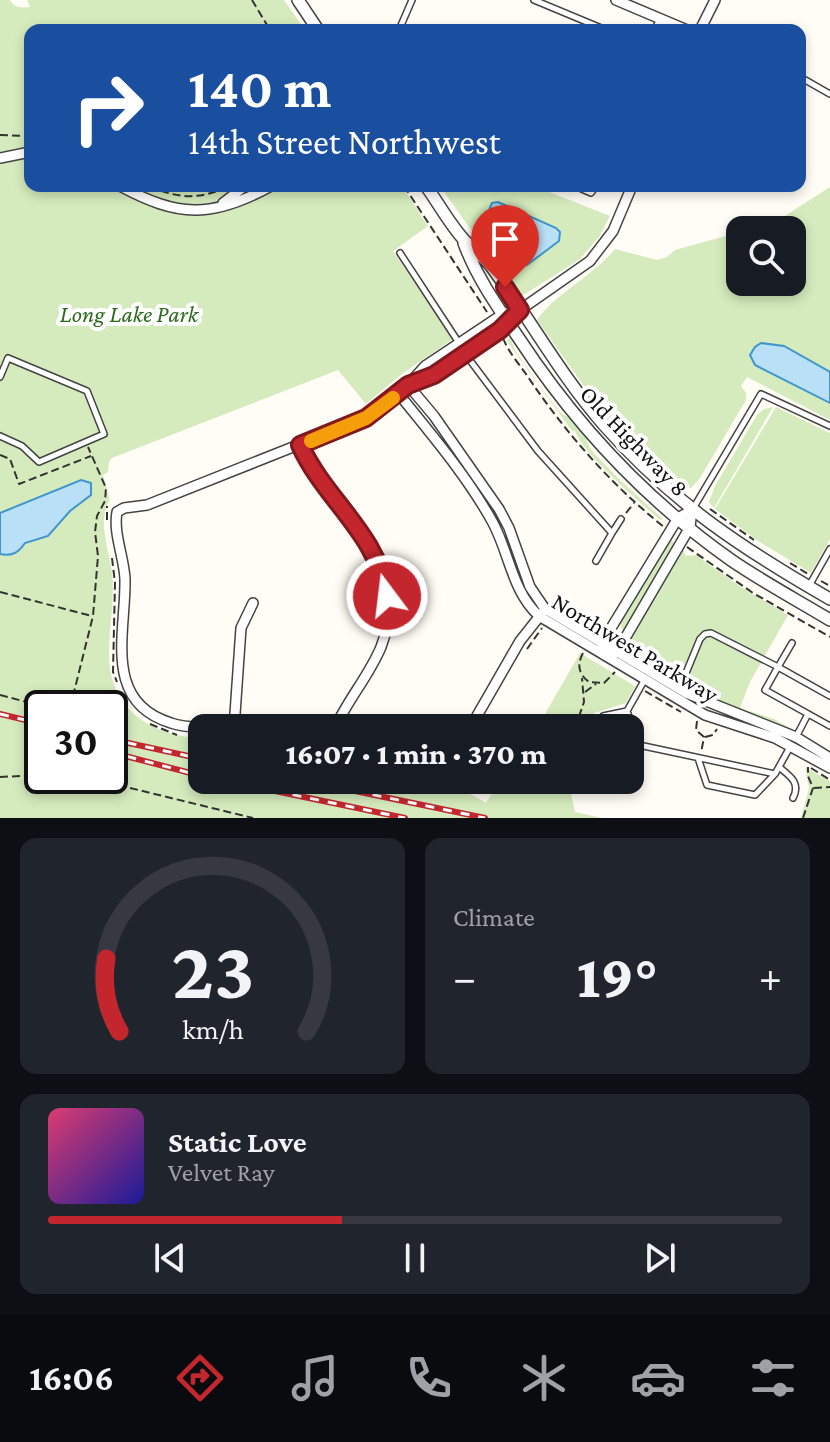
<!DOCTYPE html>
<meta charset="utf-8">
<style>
:root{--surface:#171b24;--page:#20242c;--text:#f1f3f6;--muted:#9ea1a6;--line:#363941;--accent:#c4262e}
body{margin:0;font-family:"Crimson Pro",serif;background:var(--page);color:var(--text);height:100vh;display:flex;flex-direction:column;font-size:30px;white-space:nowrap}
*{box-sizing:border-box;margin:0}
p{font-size:26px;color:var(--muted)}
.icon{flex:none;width:44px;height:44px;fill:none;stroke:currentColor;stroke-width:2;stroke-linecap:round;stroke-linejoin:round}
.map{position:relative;height:818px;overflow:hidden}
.side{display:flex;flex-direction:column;gap:20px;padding:20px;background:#0d0f14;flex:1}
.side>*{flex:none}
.top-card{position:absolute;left:24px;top:24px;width:782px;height:168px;border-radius:16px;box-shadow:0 4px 12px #0003;background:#1a4fa0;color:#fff;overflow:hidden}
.fabs{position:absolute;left:726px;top:216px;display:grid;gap:16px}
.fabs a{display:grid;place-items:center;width:80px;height:80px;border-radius:16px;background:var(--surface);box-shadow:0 4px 12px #0003;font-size:40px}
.speed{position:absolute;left:24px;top:690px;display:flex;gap:16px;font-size:40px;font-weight:700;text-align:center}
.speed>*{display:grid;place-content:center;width:104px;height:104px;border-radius:50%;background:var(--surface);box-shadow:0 4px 12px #0003;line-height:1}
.speed .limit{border:4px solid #111;border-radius:12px;background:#fff;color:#111}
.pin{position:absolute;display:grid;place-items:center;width:68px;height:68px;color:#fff;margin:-82px -34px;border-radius:50% 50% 50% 0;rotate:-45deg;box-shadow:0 0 8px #0007}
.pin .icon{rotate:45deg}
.me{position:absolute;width:88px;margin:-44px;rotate:345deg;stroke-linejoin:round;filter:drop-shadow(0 0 6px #0008)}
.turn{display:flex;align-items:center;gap:28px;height:168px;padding:0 32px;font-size:36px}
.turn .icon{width:104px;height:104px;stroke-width:2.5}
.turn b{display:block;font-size:56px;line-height:68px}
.big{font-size:60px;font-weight:800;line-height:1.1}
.side .widget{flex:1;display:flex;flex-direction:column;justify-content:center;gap:12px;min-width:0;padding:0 28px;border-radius:16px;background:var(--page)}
.side .dial{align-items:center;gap:0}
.dial svg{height:208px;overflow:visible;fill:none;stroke:var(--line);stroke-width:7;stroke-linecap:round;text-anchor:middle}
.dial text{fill:var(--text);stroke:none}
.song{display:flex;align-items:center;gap:24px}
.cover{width:96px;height:96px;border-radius:12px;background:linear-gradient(135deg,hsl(340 70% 55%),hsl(240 70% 35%))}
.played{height:8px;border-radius:4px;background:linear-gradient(90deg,var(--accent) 40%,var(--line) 40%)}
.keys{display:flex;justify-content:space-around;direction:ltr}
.heat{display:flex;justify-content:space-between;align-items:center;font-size:44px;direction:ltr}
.side .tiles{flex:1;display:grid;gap:20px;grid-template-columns:1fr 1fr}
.widget:last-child{grid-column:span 2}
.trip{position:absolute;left:188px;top:714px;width:456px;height:80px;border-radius:16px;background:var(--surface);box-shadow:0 4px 12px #0003;font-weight:800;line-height:80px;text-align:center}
.tab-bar{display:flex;height:128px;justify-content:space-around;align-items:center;background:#090b0e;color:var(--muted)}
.tab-bar .icon{width:56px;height:56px}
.tab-bar .on{color:var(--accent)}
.tab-bar b{font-size:36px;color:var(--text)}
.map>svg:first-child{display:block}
.green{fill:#d5ebbd;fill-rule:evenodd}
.water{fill:#b9e0f7;stroke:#3f96cf;stroke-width:2}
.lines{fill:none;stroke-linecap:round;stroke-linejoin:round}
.service-casing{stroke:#444;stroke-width:8}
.minor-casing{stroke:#444;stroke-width:12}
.tertiary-casing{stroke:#444;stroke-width:14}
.path{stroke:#333;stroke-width:2;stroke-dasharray:8 4;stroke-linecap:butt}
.service{stroke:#fff;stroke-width:5}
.minor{stroke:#fff;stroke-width:9}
.tertiary{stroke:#fff;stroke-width:11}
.rail-casing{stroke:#c4262e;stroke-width:6}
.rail{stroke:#fff;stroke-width:3;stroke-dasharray:9;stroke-linecap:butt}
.route-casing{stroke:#7f191e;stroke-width:20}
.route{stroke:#c4262e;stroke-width:14}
.slow{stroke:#f59e0b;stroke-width:14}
.labels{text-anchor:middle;stroke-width:8;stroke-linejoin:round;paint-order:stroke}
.park-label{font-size:24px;font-style:italic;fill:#2f6b1f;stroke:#fff}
.street-label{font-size:24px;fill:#111;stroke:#fff}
</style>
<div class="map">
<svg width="830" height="818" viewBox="0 0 830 818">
<rect width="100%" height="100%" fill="#fffdf5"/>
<path class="green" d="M0,0h10c4,8 12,8 20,7l-3,-7h257l21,30h-275v156h372l26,40 -35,25 60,88 -50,34 -37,31 -28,-34 -226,88 -3,4 -1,10 -5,3 7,26c-14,17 0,52 2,72 3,27 -3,54 -3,80 0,58 42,81 93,86v41h176l15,5 53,-5 40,23 14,-23h68l7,32 27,6h-602zM42,708h68v68h-68z
M440,186h94l76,30 -11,21 -19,22 -58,37 -7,-4zM495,202l61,26 -31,37 -8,-3z
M830,187v185l-46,-26 -17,25 63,32v17l-83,-43 -6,9 5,7v7l-46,78 -9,10 -12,-1 -63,-62 -8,-5 -71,-100c20,-28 55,-43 78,-71l42,11 10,-3 8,-7 65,-18v50h52v-52h-49l13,-8 24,-3z
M510,337l5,13 25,36 20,26 9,6 17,21 5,11 30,31 42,38 -3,1c-20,-18 -78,-67 -85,-89h-3l-65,-90z
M773,407l-59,101 -5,-6 6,-16 42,-71 7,-6z
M776,407l54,26v106l-19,34 -53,-32 -43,-32z
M671,538l3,6c-17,28 -31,57 -48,85l-4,1 -2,-8z
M683,550l3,6 10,-1 45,32 47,28 -38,67 -10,26 34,11 18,10 -11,-2 -2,-3 -93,-35 1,-8 -8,-5 -7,4 -45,-27 -2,-7z
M580,653l53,32 2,2 -9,16 -32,10 -8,15h-49z
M805,767l25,14v37h-29l8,-30z"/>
<path class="water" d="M498,202l58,26 4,4 -1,9 -32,24 -10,-3 -29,-49 4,-10z
M761,343l23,3 46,26v31l-75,-38 -5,-10 5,-8z
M81,480l10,3v12l-21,16 -22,25 -23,7c-6,9 -13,14 -25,11v-41z"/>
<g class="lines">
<defs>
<path id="service" d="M534,0l72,30
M399,30l13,-30
M655,30l4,-10
M800,77l30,17
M575,186l16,7 5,-7
M400,253l59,90
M466,355l72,96 74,82 -16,28
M0,377l8,-19 79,33 17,43 -65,28 -17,-16 -22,-10
M694,507l67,-113 69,32
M612,533l9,-14
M809,586l21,-37
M645,679l-18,32 12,34 136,29 15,-27
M679,690l21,-51 5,-5 6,-1 67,34 14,-24
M830,696l-52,-29 -13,23 65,36
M596,728l7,-12 24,-5
M795,739l13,-25
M698,758l9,27 48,10 19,-20
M779,767c11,9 22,16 14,31"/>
<path id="minor" d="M616,0l71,30
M700,30l15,-30
M0,158l30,-6
M120,186c58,31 91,33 151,0
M223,203l22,-17
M412,384l22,-9 66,-45 20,-20 70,-49 23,-30 19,-45
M408,385l26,31 65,93 10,19 21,59 15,22 141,84 110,44 34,21
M398,393c33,41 70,84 95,130 17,32 19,68 46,93l166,99 70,23 55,30
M300,445c4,9 8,19 13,27 38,57 98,96 68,175 -12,29 -33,52 -46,81
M692,510l-2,17 -73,125 -13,3 -2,-12 76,-125z
M214,728c-14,-1 -30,0 -43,-5 -69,-21 -45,-91 -46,-144 -1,-22 -12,-46 -8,-67l7,-4 23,-3 219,-87 42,-33 17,-19 78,-52 17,-4
M234,728l7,-100 12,-25
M470,728l50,-87 23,-29"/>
<path id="tertiary" d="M298,0l20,30
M426,186c13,18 24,39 39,55 8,9 19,16 26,25 39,53 70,110 113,159 69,78 137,123 226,174
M464,243c13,35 33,63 54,94 57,87 128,163 213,223 32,22 66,40 99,60"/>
</defs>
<use href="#service" class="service-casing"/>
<use href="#minor" class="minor-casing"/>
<use href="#tertiary" class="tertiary-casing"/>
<path class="path" d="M252,0l18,30
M0,135l30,1
M150,186c27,13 52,14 78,0
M404,186l83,126
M503,338c5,13 15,25 23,36 38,57 84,110 138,153
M0,455l10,4 9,25 72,-28
M710,509l44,31
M626,513l8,-10
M107,520v-14
M687,547l66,46 77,44
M112,558l3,25 -2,89 4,10
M790,563l18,11
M821,581l9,5
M0,592l92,24
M527,649l15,-21
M583,653c-6,11 -5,21 6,29l15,1 11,-11
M645,691l36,21
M585,692l11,-8
M0,695l49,13
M70,708l23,-92 5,-60 -3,-24 2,-16 8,-15 1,-13 -18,-41
M697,721l-1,9 8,7 -3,16
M150,724l27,11
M224,728v-8h3
M575,728l9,-26 -2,-24
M705,737l8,-2 4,-6
M811,768l19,12
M47,776l75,10 131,32
M0,777l42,-2
M387,780l15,3 14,-3
M814,788l16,-1
M803,818l10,-30 -5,-12v-9"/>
<use href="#service" class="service"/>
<use href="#minor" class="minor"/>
<use href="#tertiary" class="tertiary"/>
<defs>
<path id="rail" d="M0,714l42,10
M110,739l92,20
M110,752l92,24
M222,780l183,38
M302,780l183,38"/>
</defs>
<use href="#rail" class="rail-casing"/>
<use href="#rail" class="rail"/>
</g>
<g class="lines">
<defs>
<path id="route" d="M387,596c-9,-62 -62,-96 -87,-151l66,-27 42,-33 26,-10 66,-45 20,-20 -15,-23"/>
</defs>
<use href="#route" class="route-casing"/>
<use href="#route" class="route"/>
<path class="slow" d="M311,441l55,-23 27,-20"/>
</g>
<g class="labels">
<g class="park-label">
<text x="129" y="322">Long Lake Park</text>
</g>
<g class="street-label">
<text transform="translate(634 441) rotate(46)" y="8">Old Highway 8</text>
<text transform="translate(635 648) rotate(31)" y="8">Northwest Parkway</text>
</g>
</g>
</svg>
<div class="fabs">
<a><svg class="icon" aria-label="search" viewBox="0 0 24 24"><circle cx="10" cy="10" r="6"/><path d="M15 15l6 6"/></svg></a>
</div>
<div class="speed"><div class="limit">30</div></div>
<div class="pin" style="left:505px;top:287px;background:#d93025"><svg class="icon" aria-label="arrive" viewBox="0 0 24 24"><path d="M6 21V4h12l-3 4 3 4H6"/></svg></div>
<svg class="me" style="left:387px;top:596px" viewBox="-20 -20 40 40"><circle r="17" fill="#c4262e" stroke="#fff" stroke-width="3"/><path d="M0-11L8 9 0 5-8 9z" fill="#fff"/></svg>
<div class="trip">16:07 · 1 min · 370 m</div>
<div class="top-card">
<div class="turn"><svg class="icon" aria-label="right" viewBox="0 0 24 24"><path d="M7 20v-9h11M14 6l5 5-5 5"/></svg><div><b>140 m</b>14th Street Northwest</div></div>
</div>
</div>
<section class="side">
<div class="tiles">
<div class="widget dial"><svg viewBox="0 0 100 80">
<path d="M14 69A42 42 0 1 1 86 69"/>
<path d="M14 69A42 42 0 0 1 9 41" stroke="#c4262e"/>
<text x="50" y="56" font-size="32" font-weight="700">23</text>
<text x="50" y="72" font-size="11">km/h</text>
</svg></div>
<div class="widget"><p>Climate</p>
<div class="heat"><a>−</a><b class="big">19°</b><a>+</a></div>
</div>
<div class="widget">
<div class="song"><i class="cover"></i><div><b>Static Love</b><p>Velvet Ray</p></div></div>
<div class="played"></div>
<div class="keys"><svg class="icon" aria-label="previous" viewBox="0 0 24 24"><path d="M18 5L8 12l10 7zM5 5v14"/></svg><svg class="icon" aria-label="pause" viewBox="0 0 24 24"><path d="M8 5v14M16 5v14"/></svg><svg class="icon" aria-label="next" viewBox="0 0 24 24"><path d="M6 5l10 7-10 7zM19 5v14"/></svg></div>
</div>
</div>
</section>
<nav class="tab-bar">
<b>16:06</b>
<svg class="icon on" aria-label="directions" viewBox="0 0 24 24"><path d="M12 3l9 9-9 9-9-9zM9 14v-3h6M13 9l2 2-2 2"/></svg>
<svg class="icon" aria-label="music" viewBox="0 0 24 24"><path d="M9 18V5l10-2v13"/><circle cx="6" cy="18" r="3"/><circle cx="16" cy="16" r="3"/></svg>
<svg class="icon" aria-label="phone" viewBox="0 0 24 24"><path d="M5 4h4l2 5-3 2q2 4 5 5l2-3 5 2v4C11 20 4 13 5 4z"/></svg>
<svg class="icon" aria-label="climate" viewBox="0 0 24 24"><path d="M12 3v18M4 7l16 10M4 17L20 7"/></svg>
<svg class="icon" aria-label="car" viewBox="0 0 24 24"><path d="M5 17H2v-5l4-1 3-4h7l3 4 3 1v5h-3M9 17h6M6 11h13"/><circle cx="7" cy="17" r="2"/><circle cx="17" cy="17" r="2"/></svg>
<svg class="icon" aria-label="filters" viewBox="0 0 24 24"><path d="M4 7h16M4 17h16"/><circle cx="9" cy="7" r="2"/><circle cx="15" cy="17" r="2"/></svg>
</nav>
